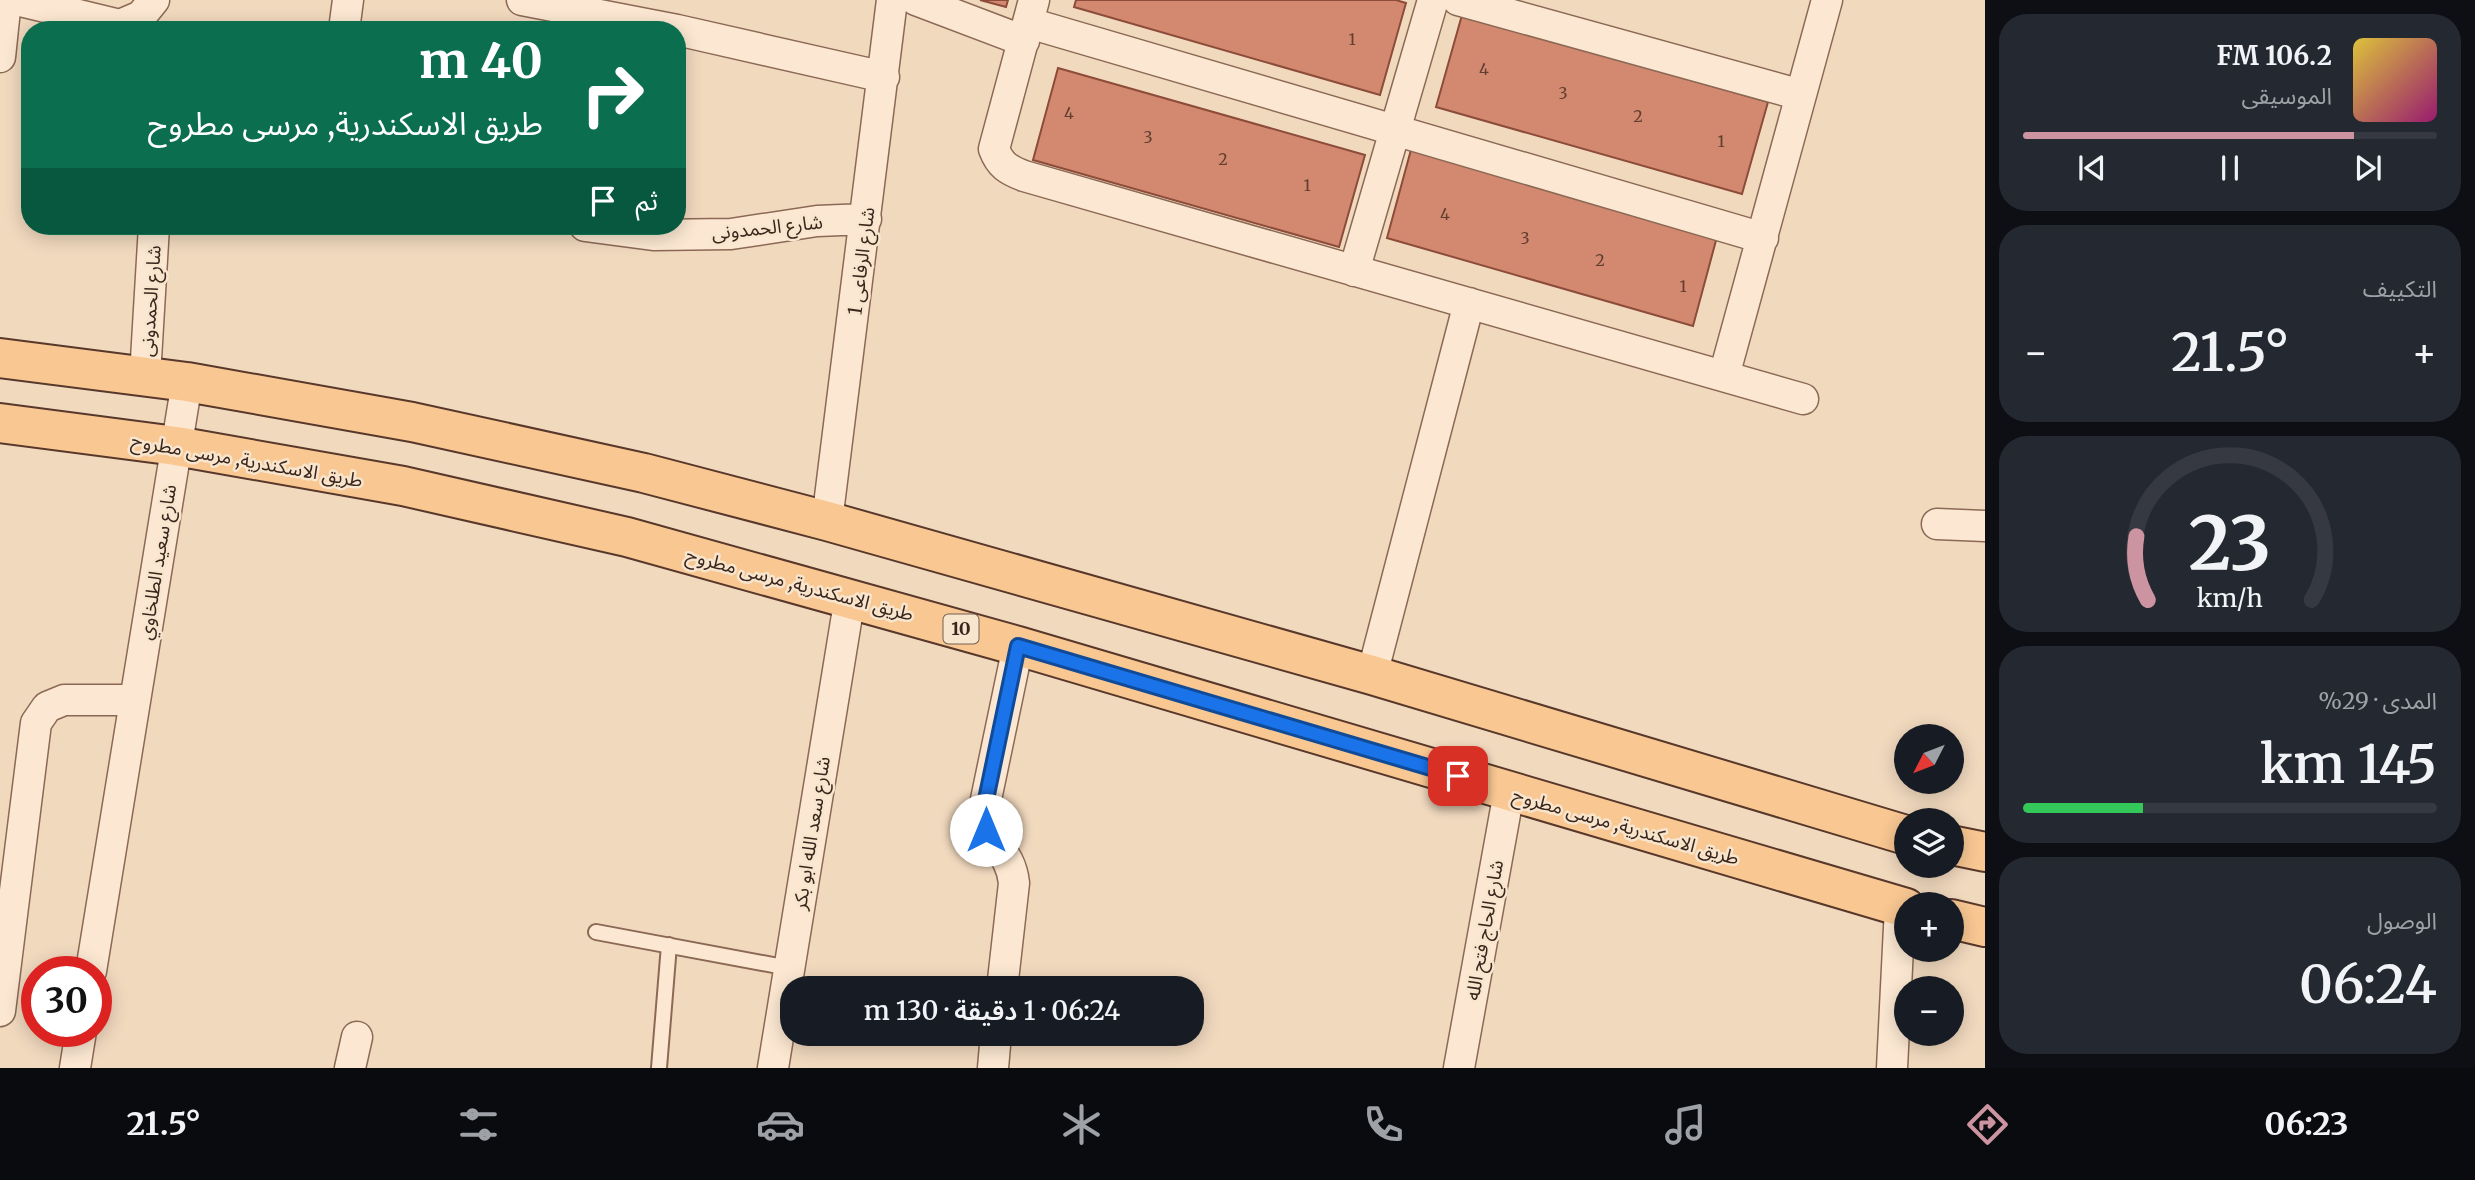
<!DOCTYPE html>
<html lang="ar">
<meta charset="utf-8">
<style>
:root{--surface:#171b24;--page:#242831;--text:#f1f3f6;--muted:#9ea1a6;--line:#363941;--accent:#cc94a0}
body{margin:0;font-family:Merriweather,"Noto Sans Arabic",serif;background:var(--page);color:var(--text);direction:rtl;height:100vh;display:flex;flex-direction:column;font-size:26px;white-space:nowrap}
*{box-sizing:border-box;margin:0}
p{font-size:23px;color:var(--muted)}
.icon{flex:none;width:38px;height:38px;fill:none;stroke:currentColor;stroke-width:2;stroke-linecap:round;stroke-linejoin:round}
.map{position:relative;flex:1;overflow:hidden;direction:ltr}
.panel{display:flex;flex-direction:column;gap:14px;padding:14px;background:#0d0f14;width:490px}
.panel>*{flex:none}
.hud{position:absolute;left:21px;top:21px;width:665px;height:214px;border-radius:28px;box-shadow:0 4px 18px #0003;direction:rtl;background:#0b6e4f;color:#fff;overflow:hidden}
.needle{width:46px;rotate:228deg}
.buttons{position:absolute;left:1894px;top:724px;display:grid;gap:14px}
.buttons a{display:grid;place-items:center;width:70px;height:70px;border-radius:50%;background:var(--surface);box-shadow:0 4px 18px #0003;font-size:35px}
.speed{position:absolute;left:21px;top:956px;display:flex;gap:14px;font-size:35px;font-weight:700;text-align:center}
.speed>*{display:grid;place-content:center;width:91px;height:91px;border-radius:50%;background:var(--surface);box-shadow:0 4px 18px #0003;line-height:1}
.speed .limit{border:10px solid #d22;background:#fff;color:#111}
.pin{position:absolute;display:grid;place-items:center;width:60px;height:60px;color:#fff;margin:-30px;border-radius:14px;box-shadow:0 4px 10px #0006}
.me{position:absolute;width:77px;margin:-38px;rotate:0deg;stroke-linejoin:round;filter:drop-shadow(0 0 5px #0008)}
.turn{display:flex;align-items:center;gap:24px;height:147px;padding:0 28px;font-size:32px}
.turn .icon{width:91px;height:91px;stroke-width:2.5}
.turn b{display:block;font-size:49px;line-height:60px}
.then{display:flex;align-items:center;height:66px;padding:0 28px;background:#0003;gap:14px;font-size:26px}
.big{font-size:52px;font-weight:600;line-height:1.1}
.panel .card{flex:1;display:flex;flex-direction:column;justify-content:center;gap:10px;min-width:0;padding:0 24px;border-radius:28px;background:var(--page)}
.panel .dial{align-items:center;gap:0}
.dial svg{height:182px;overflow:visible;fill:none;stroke:var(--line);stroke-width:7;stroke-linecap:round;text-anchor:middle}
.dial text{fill:var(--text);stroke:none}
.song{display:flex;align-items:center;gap:21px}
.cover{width:84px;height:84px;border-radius:10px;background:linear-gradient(135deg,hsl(50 70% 55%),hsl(320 70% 35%))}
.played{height:7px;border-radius:4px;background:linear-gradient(90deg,var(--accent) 80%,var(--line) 80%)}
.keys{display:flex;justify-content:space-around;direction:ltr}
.heat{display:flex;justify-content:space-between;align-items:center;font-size:38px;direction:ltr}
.charge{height:10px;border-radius:5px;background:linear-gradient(90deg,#34c759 29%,var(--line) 0)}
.trip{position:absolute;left:780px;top:976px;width:424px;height:70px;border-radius:28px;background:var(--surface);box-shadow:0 4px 18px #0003;font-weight:600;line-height:70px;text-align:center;direction:rtl}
.dock{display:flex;height:112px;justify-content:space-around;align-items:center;background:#090b0e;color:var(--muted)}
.dock .icon{width:49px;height:49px}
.dock .current{color:var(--accent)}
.dock b{font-size:32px;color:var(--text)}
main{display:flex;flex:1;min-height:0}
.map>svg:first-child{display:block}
.building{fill:#d38970;stroke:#8c4c39;stroke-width:2}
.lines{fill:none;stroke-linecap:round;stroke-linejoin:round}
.service-casing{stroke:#8b6955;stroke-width:18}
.minor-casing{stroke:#8b6955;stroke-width:33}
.primary-casing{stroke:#58382a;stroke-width:42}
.service{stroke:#fce8d2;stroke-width:14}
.minor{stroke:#fce8d2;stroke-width:30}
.primary{stroke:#f8c792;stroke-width:38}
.route-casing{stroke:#114b97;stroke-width:18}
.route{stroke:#1a73e8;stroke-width:12}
.labels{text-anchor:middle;stroke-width:5;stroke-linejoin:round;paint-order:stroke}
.number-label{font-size:16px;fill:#603e30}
.shield{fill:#f8e5ce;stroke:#725f51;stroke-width:2}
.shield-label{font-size:18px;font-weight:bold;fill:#39251b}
.street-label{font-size:19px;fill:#39251b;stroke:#f8e5ce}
</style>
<main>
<section class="panel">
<div class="card">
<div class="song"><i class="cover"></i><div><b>106.2 FM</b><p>الموسيقى</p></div></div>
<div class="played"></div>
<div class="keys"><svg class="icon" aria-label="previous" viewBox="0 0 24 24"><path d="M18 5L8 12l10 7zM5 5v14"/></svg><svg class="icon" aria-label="pause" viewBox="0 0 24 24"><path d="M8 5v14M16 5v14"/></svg><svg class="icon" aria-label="next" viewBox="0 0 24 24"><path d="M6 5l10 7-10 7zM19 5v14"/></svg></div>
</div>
<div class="card"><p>التكييف</p>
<div class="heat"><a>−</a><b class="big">21.5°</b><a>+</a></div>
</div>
<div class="card dial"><svg viewBox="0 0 100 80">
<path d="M14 69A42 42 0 1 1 86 69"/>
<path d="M14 69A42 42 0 0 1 9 41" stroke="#cc94a0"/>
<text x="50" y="56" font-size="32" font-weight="700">23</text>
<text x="50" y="72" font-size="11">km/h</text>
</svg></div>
<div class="card"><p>المدى · 29%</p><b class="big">145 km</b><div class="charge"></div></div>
<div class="card"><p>الوصول</p><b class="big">06:24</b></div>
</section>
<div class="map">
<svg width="1985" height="1068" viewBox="0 0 1985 1068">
<rect width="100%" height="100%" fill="#f1d9be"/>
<path class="building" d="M980,0h28l-2,7z
M1076,0h320l10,3 -26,92 -306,-88z
M1462,15l306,87 -26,92 -306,-87z
M1058,68l307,87 -26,92 -306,-87z
M1412,146l306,87 -25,93 -306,-88z"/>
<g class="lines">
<defs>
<path id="service" d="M596,932l193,36
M659,1068l10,-123"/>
<path id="minor" d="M16,0l104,25 21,-9 13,-16
M522,0l155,30
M916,0l108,41
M1034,0l-40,149c6,16 14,21 30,27l779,223
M1458,0l343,95
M1029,23l734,215
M344,30l4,-30
M677,30l207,47
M0,57l6,-57
M585,226l68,9 78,-1 86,-13 49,-2
M1354,271l79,-271
M145,376l9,-150
M1724,376l103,-376
M827,521l65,-521
M1937,524l48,2
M1372,675l97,-372
M91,971l96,-589
M1002,989l12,-106c-4,-37 -31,-39 -30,-74l34,-163
M0,1011l36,-288 11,-16 17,-7h71
M75,1068l6,-37
M350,1068l7,-31
M773,1068l77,-471
M993,1068l3,-34
M1459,1068l50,-276
M1892,1068l8,-161"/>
<path id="primary" d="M0,358l187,24 225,40 232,51 183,48 545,154 534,160
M0,423l176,23 227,40 224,51 391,109 888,262
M1951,845l34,7
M1951,919l34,8"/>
</defs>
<use href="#service" class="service-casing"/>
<use href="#minor" class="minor-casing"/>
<use href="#primary" class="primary-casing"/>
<use href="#service" class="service"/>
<use href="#minor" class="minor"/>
<use href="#primary" class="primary"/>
</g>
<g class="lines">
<defs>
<path id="route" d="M986,830l-2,-21 34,-163 440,130"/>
</defs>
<use href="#route" class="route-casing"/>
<use href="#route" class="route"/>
</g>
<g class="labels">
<g class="number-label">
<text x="1352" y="45">1</text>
<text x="1484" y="75">4</text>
<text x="1563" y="99">3</text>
<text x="1069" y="119">4</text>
<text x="1638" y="122">2</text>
<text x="1148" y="143">3</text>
<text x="1721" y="147">1</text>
<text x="1223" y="165">2</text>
<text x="1307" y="191">1</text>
<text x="1445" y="220">4</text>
<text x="1525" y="244">3</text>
<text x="1600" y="266">2</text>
<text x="1683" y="292">1</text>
</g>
<rect class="shield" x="943.5" y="614.5" width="35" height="29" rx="5"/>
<g class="shield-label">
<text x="961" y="635">10</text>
</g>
<g class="street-label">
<text transform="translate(767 227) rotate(-6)" y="7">شارع الحمدونى</text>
<text transform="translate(861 261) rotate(-83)" y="7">شارع الرفاعى 1</text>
<text transform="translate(150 301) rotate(-86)" y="7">شارع الحمدونى</text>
<text transform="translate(247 460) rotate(10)" y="7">طريق الاسكندرية, مرسى مطروح</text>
<text transform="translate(157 562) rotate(-81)" y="7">شارع سعيد الطلخاوي</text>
<text transform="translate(800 584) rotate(15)" y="7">طريق الاسكندرية, مرسى مطروح</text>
<text transform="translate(1626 826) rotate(16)" y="7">طريق الاسكندرية, مرسى مطروح</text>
<text transform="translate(811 833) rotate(-81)" y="7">شارع سعد الله ابو بكر</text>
<text transform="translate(1484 930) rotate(-80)" y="7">شارع الحاج فتح الله</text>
</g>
</g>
</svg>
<div class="buttons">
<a><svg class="needle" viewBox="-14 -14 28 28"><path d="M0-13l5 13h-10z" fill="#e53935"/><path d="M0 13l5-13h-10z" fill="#9ea1a6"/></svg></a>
<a><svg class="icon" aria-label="layers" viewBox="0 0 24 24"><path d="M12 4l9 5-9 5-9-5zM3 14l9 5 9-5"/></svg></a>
<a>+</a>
<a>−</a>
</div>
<div class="speed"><div class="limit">30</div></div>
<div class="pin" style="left:1458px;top:776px;background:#d93025"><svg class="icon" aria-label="arrive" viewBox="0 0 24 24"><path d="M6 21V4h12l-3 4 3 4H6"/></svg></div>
<svg class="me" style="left:986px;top:830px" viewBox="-20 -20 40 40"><circle r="19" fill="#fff"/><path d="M0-13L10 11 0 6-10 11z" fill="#1a73e8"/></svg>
<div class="trip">06:24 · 1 دقيقة · 130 m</div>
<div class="hud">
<div class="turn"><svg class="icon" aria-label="right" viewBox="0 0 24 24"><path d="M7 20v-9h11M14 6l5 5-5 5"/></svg><div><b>40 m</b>طريق الاسكندرية, مرسى مطروح</div></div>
<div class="then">ثم<svg class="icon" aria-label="arrive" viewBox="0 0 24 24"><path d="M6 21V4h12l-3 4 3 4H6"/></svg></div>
</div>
</div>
</main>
<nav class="dock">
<b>06:23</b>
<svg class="icon current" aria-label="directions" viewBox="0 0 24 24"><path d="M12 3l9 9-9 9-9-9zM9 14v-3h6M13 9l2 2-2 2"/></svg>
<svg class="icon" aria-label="music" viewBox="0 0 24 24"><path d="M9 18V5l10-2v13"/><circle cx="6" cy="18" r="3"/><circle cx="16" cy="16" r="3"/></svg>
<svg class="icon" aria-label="phone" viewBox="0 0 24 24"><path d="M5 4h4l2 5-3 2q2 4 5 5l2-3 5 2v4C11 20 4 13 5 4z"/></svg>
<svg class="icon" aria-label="climate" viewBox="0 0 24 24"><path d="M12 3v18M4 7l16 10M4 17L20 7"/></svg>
<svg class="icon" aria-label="car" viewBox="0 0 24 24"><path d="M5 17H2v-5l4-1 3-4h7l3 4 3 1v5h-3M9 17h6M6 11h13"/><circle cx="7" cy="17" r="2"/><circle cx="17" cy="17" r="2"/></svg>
<svg class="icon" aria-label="filters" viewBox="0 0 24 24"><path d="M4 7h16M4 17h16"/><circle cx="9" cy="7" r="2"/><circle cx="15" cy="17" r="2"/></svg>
<b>21.5°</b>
</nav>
